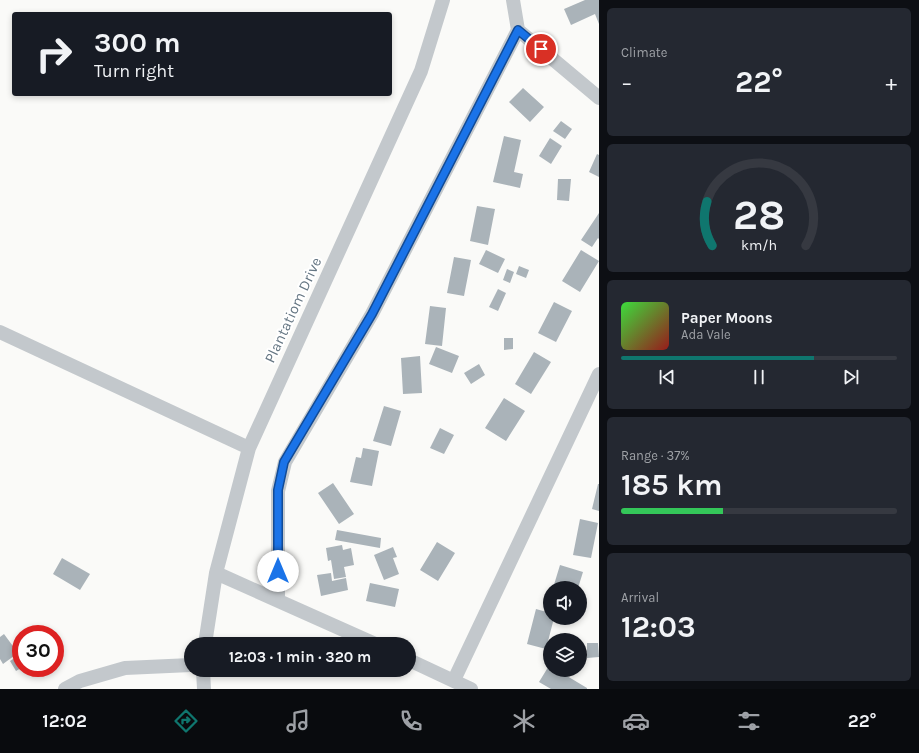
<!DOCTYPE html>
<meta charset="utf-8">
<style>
:root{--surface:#171b24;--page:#242831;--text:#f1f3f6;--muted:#9ea1a6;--line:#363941;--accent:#0f766e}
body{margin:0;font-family:Karla,sans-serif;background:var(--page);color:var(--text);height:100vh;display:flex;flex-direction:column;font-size:15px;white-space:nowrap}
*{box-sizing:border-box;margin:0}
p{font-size:13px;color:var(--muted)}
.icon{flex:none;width:22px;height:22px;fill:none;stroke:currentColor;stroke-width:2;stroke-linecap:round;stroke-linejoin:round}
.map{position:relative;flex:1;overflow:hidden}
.sheet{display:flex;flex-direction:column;gap:8px;padding:8px;background:#0d0f14;width:320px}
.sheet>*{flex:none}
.hud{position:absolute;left:12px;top:12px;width:380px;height:84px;border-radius:4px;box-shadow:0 2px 6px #0003;background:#171b24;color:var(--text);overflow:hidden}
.buttons{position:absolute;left:543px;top:581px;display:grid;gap:8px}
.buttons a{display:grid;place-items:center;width:44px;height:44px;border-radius:50%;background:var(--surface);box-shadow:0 2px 6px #0003;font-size:20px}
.speed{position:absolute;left:12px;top:625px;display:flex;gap:8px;font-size:20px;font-weight:700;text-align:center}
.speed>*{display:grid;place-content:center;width:52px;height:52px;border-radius:50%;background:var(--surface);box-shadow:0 2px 6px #0003;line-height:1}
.speed .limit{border:6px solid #d22;background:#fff;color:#111}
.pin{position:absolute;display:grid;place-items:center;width:34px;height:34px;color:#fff;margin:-17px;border:2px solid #fff;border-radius:50%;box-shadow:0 1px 4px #0007}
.me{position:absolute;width:44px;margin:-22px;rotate:0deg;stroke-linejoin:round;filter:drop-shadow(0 0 3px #0008)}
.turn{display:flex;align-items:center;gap:14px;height:84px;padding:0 16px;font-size:18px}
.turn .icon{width:52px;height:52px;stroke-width:2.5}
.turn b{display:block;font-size:28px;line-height:34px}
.big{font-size:30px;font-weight:700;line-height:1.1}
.sheet .widget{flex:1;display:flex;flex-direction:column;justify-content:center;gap:6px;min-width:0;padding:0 14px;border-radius:6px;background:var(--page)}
.sheet .dial{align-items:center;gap:0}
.dial svg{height:104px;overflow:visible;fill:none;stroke:var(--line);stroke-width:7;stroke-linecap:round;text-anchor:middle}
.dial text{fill:var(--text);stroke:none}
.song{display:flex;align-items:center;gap:12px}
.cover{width:48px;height:48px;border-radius:6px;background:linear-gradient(135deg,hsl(120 70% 55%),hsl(0 70% 35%))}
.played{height:4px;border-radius:2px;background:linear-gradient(90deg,var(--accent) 70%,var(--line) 70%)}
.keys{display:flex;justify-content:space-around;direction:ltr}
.heat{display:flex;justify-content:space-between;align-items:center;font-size:22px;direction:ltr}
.charge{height:6px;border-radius:3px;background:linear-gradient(90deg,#34c759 37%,var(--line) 0)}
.trip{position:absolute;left:184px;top:637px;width:232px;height:40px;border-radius:20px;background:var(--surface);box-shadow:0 2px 6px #0003;font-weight:700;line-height:40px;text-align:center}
.dock{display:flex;height:64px;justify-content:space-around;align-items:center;background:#090b0e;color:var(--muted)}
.dock .icon{width:28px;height:28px}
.dock .active{color:var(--accent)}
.dock b{font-size:18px;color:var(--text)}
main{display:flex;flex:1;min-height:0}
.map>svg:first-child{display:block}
.building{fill:#aab3b9}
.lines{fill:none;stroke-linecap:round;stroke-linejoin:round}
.minor{stroke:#c3c8cc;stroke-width:14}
.route-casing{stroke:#114b97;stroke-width:10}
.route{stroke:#1a73e8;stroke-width:7}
.labels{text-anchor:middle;stroke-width:4;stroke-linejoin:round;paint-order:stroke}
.street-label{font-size:15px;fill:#657683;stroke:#fff}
</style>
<main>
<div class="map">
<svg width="599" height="689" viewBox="0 0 599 689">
<rect width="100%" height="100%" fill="#fafaf8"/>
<path class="building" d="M585,0h14v24l-4,-10 -24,11 -7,-16z
M523,88l21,19 -14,15 -21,-20z
M561,121l11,8 -7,10 -12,-8z
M504,136l17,4 -7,32 9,2 -3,14 -27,-6z
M550,138l12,8 -11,18 -12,-8z
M597,154l2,1v22l-10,-5z
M558,179h13l-2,22 -12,-1z
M477,206l18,3 -7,36 -18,-4z
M599,213v26l-1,-1 -6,9 -11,-7z
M486,250l19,9 -7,14 -19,-9z
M581,250l18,11 -19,31 -18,-11z
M454,257l17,3 -7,36 -17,-3z
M519,266l10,4 -3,8 -10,-4z
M507,269l7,3 -4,11 -7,-3z
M498,289l8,4 -8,18 -9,-4z
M554,302l18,9 -16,31 -18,-9z
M430,306l16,2 -4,38 -17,-2z
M504,338h9v11l-9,1z
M436,347l23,9 -7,17 -23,-9z
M534,352l17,10 -20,32 -16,-10z
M420,356l2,37 -19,1 -2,-36z
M479,364l6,11 -14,9 -7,-11z
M504,398l21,13 -19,30 -21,-13z
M384,406l17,5 -10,35 -18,-5z
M440,428l14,7 -10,19 -14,-6z
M363,448l16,3 -7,35 -22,-4 6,-25 5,1z
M333,483l21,31 -15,10 -21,-31z
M598,484h1v27l-7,-2z
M580,519l18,4 -7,35 -18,-3z
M337,530l44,8 -1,10 -45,-8z
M437,542l18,11 -17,28 -18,-11z
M342,545l1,5 8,-2 3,17 -10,2 2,10 -12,2 -3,-19 -3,1 -2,-13z
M393,547l4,10 -4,1 6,16 -15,6 -10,-25z
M62,558l28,16 -10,16 -27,-16z
M560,565l23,7 -5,16h-25z
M331,573l1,8 14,-3 2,12 -27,6 -4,-21z
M370,583l29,6 -4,18 -29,-6z
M536,609l14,4v5h4l-8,31 -19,-5z
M4,634l14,19 -15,11 -3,-5v-22z
M587,643h11l1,14 -12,1z
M21,654v14l-5,3 -6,-10z
M550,664v6h7l30,18v1h-36l-12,-7z"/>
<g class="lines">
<path class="minor" d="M518,30l81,68
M0,332l249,116
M216,573l159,71
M278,600v-109l7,-29 87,-148 146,-284 -5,-30
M205,644l11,-71 33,-125 172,-377 22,-71
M409,660l62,29
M203,670l1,19
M454,680l145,-306
M65,689l15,-8 45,-13 66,-3"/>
</g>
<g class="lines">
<defs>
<path id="route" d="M278,571v-81l6,-28 88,-148 146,-284 23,19"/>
</defs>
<use href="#route" class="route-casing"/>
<use href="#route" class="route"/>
</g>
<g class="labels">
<g class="street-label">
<text transform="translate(293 310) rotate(-65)" y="5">Plantatiom Drive</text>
</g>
</g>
</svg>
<div class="buttons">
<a><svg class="icon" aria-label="sound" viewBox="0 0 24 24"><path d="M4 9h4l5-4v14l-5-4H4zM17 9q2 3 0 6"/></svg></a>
<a><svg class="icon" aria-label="layers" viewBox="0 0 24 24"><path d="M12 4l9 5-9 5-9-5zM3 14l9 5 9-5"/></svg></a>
</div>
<div class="speed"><div class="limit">30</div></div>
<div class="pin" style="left:541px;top:49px;background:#d93025"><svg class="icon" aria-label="arrive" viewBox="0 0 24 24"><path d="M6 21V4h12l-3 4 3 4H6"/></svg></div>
<svg class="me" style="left:278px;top:571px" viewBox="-20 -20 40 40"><circle r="19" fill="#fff"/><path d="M0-13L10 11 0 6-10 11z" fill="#1a73e8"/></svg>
<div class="trip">12:03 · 1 min · 320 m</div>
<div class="hud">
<div class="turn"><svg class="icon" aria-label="right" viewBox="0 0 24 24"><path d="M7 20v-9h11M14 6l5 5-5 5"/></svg><div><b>300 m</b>Turn right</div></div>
</div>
</div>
<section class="sheet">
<div class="widget"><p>Climate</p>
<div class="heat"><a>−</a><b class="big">22°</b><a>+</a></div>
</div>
<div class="widget dial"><svg viewBox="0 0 100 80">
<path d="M14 69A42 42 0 1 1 86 69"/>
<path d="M14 69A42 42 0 0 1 10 35" stroke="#0f766e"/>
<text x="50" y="56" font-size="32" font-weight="700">28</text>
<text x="50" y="72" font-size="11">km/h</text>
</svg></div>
<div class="widget">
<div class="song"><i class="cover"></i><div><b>Paper Moons</b><p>Ada Vale</p></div></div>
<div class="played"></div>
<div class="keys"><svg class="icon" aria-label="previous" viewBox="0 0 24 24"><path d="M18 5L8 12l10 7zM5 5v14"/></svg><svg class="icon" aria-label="pause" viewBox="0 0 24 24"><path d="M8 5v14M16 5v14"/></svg><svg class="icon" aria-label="next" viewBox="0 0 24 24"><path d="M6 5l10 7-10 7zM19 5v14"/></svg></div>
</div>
<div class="widget"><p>Range · 37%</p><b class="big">185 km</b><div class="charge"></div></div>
<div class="widget"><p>Arrival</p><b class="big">12:03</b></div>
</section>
</main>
<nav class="dock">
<b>12:02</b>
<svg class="icon active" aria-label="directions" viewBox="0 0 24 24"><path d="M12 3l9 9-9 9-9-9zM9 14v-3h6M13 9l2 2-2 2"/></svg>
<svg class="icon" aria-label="music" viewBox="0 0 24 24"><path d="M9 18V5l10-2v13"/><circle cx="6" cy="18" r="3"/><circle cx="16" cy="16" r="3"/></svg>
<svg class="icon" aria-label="phone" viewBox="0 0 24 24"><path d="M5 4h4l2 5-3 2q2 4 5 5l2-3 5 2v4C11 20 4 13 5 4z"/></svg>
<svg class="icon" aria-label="climate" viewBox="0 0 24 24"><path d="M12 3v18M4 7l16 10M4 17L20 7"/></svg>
<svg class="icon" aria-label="car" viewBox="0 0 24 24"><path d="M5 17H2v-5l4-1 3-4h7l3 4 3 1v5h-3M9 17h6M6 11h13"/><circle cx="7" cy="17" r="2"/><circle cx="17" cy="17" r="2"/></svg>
<svg class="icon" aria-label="filters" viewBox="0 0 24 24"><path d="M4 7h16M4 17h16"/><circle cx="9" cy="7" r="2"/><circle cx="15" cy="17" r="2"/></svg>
<b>22°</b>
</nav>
